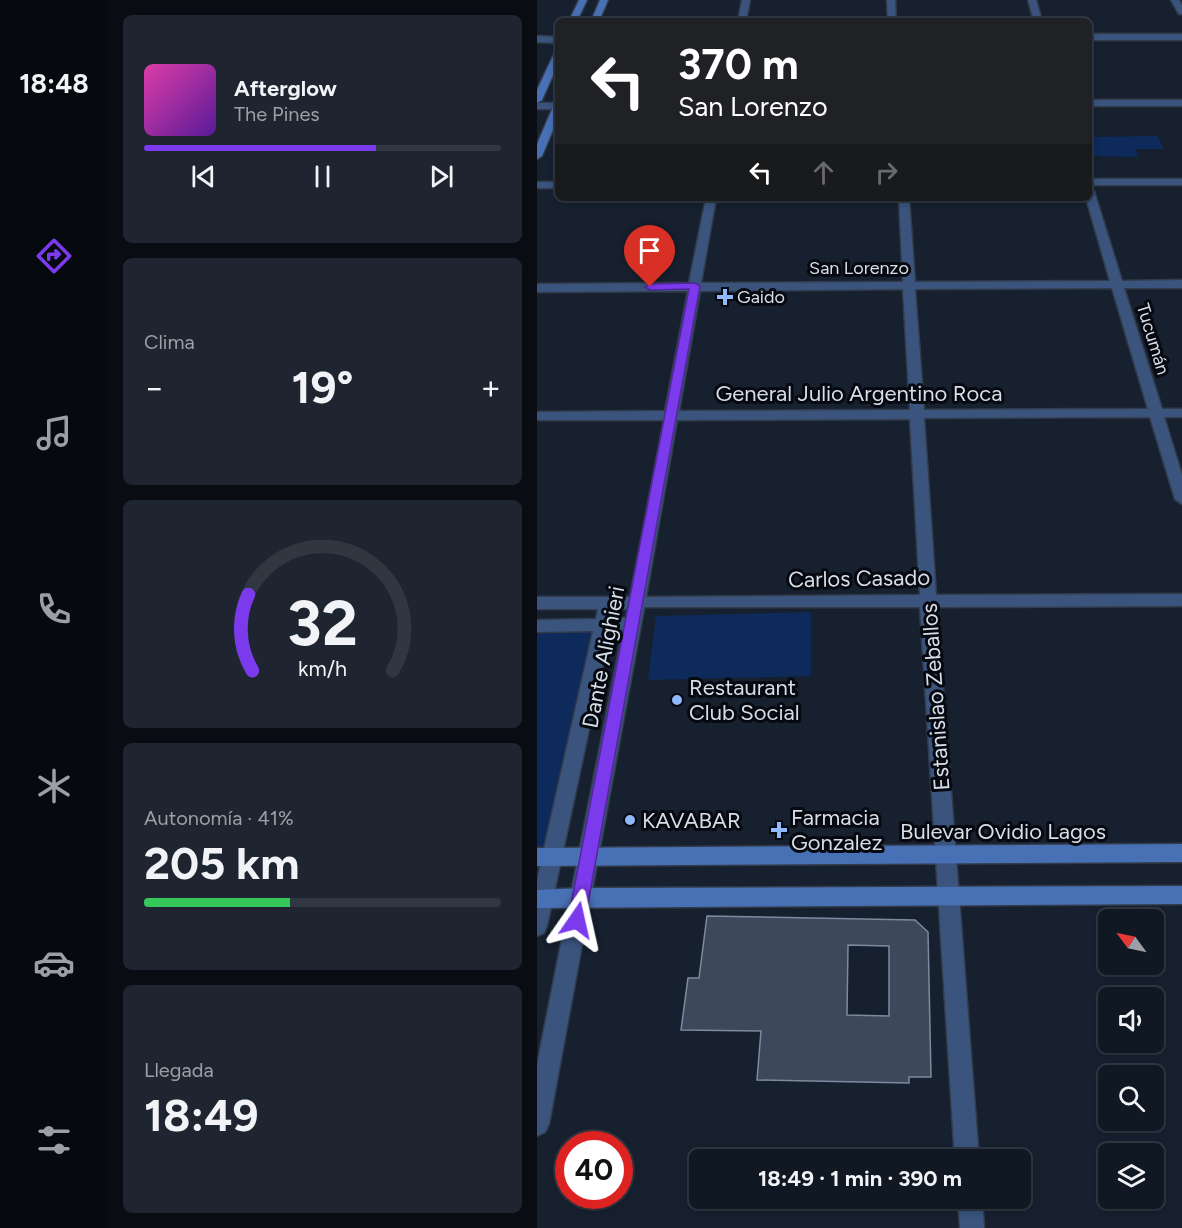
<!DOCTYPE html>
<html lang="es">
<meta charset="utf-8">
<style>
:root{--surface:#101823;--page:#1e2530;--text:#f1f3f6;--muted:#9ca0a6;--line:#303741;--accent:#7c3aed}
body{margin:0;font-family:Figtree,sans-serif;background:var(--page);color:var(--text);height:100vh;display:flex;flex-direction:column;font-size:22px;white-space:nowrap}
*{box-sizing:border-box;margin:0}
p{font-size:20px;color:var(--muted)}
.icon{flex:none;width:33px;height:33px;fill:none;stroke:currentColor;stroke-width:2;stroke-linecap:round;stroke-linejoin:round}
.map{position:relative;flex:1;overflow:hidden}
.panel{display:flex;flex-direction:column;gap:15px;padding:15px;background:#090d13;width:429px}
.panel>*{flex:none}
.banner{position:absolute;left:18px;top:18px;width:537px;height:183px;border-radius:9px;box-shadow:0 3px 9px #0003,0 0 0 2px var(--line);background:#202124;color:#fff;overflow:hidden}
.needle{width:39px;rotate:303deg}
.buttons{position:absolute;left:561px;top:909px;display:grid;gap:12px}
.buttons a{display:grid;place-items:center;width:66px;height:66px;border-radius:9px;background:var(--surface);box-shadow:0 3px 9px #0003,0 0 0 2px var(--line);font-size:30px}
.speed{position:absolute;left:18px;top:1131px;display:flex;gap:12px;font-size:30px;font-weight:700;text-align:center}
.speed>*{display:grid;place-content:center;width:78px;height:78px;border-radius:50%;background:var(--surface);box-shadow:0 3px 9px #0003,0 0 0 2px var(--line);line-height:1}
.speed .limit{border:9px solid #d22;background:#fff;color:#111}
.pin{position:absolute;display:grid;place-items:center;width:51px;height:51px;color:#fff;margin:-62px -26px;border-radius:50% 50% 50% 0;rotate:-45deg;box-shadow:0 0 6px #0007}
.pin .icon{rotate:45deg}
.me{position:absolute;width:66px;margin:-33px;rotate:11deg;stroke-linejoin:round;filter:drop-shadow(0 0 4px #0008)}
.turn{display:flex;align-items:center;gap:21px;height:126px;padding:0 24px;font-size:27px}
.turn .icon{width:78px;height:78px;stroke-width:2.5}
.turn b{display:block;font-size:42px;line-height:51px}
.lanes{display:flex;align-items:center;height:57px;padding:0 24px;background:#0003;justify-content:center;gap:30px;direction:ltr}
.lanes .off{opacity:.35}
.big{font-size:45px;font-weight:700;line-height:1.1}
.panel .card{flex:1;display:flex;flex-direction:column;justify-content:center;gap:9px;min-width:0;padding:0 21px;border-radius:9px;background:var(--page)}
.panel .dial{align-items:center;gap:0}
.dial svg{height:156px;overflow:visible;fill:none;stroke:var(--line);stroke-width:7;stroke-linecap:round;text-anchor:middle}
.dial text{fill:var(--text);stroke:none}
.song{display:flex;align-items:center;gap:18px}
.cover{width:72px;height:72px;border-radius:9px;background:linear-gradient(135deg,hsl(320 70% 55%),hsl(270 70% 35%))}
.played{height:6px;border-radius:3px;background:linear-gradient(90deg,var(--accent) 65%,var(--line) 65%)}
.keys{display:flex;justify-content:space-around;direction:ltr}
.heat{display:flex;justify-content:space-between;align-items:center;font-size:33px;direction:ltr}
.charge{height:9px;border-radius:4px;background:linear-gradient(90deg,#34c759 41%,var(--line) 0)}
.trip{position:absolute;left:152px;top:1149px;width:342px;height:60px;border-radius:9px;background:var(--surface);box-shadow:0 3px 9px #0003,0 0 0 2px var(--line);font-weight:700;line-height:60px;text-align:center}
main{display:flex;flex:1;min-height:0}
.tabs{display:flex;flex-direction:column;width:108px;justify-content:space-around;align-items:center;background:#060a0e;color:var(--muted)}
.tabs .icon{width:42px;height:42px}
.tabs .selected{color:var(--accent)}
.tabs b{font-size:27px;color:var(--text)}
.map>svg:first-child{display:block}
.green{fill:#0d2a5a}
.building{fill:#3d485a;stroke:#7e8a9d;stroke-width:1.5;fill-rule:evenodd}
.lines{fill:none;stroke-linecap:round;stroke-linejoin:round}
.minor-casing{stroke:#313b49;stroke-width:3}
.tertiary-casing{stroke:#313b49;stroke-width:3}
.secondary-casing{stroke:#313b49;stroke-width:3}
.minor{fill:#3a547e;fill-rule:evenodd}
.tertiary{fill:#3a547e;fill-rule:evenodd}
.secondary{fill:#4870b4;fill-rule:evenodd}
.route{fill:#7c3aed;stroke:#51269a;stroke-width:1.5}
.poi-dot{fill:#8fb8fd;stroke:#060910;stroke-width:2}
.labels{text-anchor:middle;stroke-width:6;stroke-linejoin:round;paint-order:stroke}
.far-street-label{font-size:18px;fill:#d7dee8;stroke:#060910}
.far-poi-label{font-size:18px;fill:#d7dee8;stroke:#060910;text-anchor:start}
.street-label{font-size:22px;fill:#d7dee8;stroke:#060910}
.poi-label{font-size:22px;fill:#d7dee8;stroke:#060910;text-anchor:start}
</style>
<main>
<nav class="tabs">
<b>18:48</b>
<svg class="icon selected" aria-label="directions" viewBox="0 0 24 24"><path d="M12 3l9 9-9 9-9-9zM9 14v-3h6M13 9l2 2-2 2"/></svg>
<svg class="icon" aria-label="music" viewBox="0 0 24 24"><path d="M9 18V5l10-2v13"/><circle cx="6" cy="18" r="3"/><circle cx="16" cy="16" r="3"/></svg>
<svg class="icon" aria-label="phone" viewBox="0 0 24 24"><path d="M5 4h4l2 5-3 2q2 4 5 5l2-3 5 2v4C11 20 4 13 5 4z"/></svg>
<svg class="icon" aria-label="climate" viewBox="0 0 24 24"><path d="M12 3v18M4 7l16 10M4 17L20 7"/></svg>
<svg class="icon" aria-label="car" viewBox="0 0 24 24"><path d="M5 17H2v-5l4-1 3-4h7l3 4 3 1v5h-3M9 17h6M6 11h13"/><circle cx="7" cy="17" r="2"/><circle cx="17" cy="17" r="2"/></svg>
<svg class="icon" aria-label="filters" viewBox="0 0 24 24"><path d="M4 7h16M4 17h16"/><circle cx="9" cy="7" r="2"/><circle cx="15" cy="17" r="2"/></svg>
</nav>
<section class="panel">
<div class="card">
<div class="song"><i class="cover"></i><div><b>Afterglow</b><p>The Pines</p></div></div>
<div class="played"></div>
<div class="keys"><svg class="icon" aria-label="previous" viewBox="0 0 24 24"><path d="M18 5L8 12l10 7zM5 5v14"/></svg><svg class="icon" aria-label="pause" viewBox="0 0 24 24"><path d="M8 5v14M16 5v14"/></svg><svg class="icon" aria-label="next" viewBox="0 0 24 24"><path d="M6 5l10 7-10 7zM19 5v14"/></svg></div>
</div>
<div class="card"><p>Clima</p>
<div class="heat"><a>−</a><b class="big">19°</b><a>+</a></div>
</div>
<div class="card dial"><svg viewBox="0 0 100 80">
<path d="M14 69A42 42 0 1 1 86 69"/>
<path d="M14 69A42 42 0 0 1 12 30" stroke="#7c3aed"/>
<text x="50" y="56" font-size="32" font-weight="700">32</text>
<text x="50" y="72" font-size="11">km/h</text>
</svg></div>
<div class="card"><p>Autonomía · 41%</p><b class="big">205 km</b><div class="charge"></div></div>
<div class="card"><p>Llegada</p><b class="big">18:49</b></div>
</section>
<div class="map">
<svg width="645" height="1228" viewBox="0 0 645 1228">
<rect width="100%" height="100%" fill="#16202f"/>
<path class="green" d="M621,136l6,13h-28l2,8 -49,-1v-19z
M274,612v64l-163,4 8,-64z
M0,630h59l-59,268z"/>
<path class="building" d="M170,916l208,4 13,12 3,145h-22v6l-152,-3 4,-49 -80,-1 7,-52h11zM311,945l41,1v70l-42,-1z"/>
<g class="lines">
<defs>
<path id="minor" d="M205,0h8l-4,21h-8z
M350,0h8l1,21h-8z
M491,0h8l6,21h-8z
M634,0h8l3,5v9h-3z
M552,34h93v6h-93z
M0,36l21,1v6l-21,-1z
M552,100h93v6h-93z
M0,103h21v6h-21z
M552,179h93v6h-93z
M0,182h21v6h-21z
M552,188l5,3 28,90 60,-1v8h-58l38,121h20v8h-18l18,58v29l-7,-5 -25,-82 -226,1 12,177 246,-1v12l-245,1 42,553h-24l-35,-553h-289l-2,-4 35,-183h-127v-8l128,-1 23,-120 -151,1v-8l152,-1 17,-85h10l-15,85 202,-1 -4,-84h10l6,84 195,-1 -24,-83h3zM575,288l36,121 -224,1 -9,-121zM366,289l7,121 -231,1 21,-120zM373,419l10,176 -274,2 31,-177z
M421,1198h24l2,30h-24z"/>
<path id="tertiary" d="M0,597h100l6,2 2,4 -96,521 -4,8 -8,4v-71l86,-435 -13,1 -63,295 -3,7 -7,3v-56l56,-249 -56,1v-12l59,-1 2,-10h-61zM78,609h13l-2,9h-13z"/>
<path id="secondary" d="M42,0h8l-10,21h-8z
M63,0h8l-9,21h-8z
M21,51v13l-16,36 -5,3v-13l17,-36z
M21,104v14l-16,38 -5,3v-15l16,-37z
M645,844v18l-645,4v-18z
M645,886v18l-645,4v-18l44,-2z"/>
</defs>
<use href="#minor" class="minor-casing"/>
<use href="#tertiary" class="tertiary-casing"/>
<use href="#secondary" class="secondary-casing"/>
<use href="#minor" class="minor"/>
<use href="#tertiary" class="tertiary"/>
<use href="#secondary" class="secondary"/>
</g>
<path class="route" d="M158,283l5,3 -115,634 -2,5 -6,2 -6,-2 -3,-5 121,-631 -39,1 -5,-3 5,-3z"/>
<g class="poi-dot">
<path d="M185 288h6v6h6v6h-6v6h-6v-6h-6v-6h6z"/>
<circle cx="140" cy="700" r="6"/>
<circle cx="93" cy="820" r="6"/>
<path d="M239 821h6v6h6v6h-6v6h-6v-6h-6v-6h6z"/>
</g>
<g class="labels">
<g class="far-street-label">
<text x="322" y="274">San Lorenzo</text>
<text transform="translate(616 339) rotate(73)" y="6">Tucumán</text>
</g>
<g class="far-poi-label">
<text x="200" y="303">Gaido</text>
</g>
<g class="street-label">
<text x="322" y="401">General Julio Argentino Roca</text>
<text transform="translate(322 578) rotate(-1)" y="8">Carlos Casado</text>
<text transform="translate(66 657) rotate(-79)" y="8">Dante Alighieri</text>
<text transform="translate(398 697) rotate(-94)" y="8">Estanislao Zeballos</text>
<text x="466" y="839">Bulevar Ovidio Lagos</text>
</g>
<g class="poi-label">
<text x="152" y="695">Restaurant<tspan x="152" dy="25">Club Social</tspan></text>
<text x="254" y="825">Farmacia<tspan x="254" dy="25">Gonzalez</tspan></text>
<text x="105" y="828">KAVABAR</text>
</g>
</g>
</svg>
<div class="buttons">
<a><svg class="needle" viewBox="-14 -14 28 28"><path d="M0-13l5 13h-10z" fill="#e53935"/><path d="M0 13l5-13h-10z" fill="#9ca0a6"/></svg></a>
<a><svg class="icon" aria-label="sound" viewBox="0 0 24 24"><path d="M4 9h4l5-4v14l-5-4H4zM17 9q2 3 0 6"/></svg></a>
<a><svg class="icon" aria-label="search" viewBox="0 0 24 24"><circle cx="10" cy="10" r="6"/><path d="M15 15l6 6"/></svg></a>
<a><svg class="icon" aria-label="layers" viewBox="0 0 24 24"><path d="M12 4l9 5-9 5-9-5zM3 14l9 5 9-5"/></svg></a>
</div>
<div class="speed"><div class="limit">40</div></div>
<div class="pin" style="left:113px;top:287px;background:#d93025"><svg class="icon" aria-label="arrive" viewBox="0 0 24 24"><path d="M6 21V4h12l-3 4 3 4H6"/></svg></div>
<svg class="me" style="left:40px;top:920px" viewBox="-20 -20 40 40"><path d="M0-17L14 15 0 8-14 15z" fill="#7c3aed" stroke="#fff" stroke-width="4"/></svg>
<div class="trip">18:49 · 1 min · 390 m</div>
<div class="banner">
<div class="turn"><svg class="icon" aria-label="left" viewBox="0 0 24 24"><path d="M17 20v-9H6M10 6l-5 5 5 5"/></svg><div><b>370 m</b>San Lorenzo</div></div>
<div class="lanes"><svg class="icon" aria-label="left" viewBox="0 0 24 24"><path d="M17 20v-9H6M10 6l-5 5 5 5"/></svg><svg class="icon off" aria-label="ahead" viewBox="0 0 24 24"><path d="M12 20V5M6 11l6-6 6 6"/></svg><svg class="icon off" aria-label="right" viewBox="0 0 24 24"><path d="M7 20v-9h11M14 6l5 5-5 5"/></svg></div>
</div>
</div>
</main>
